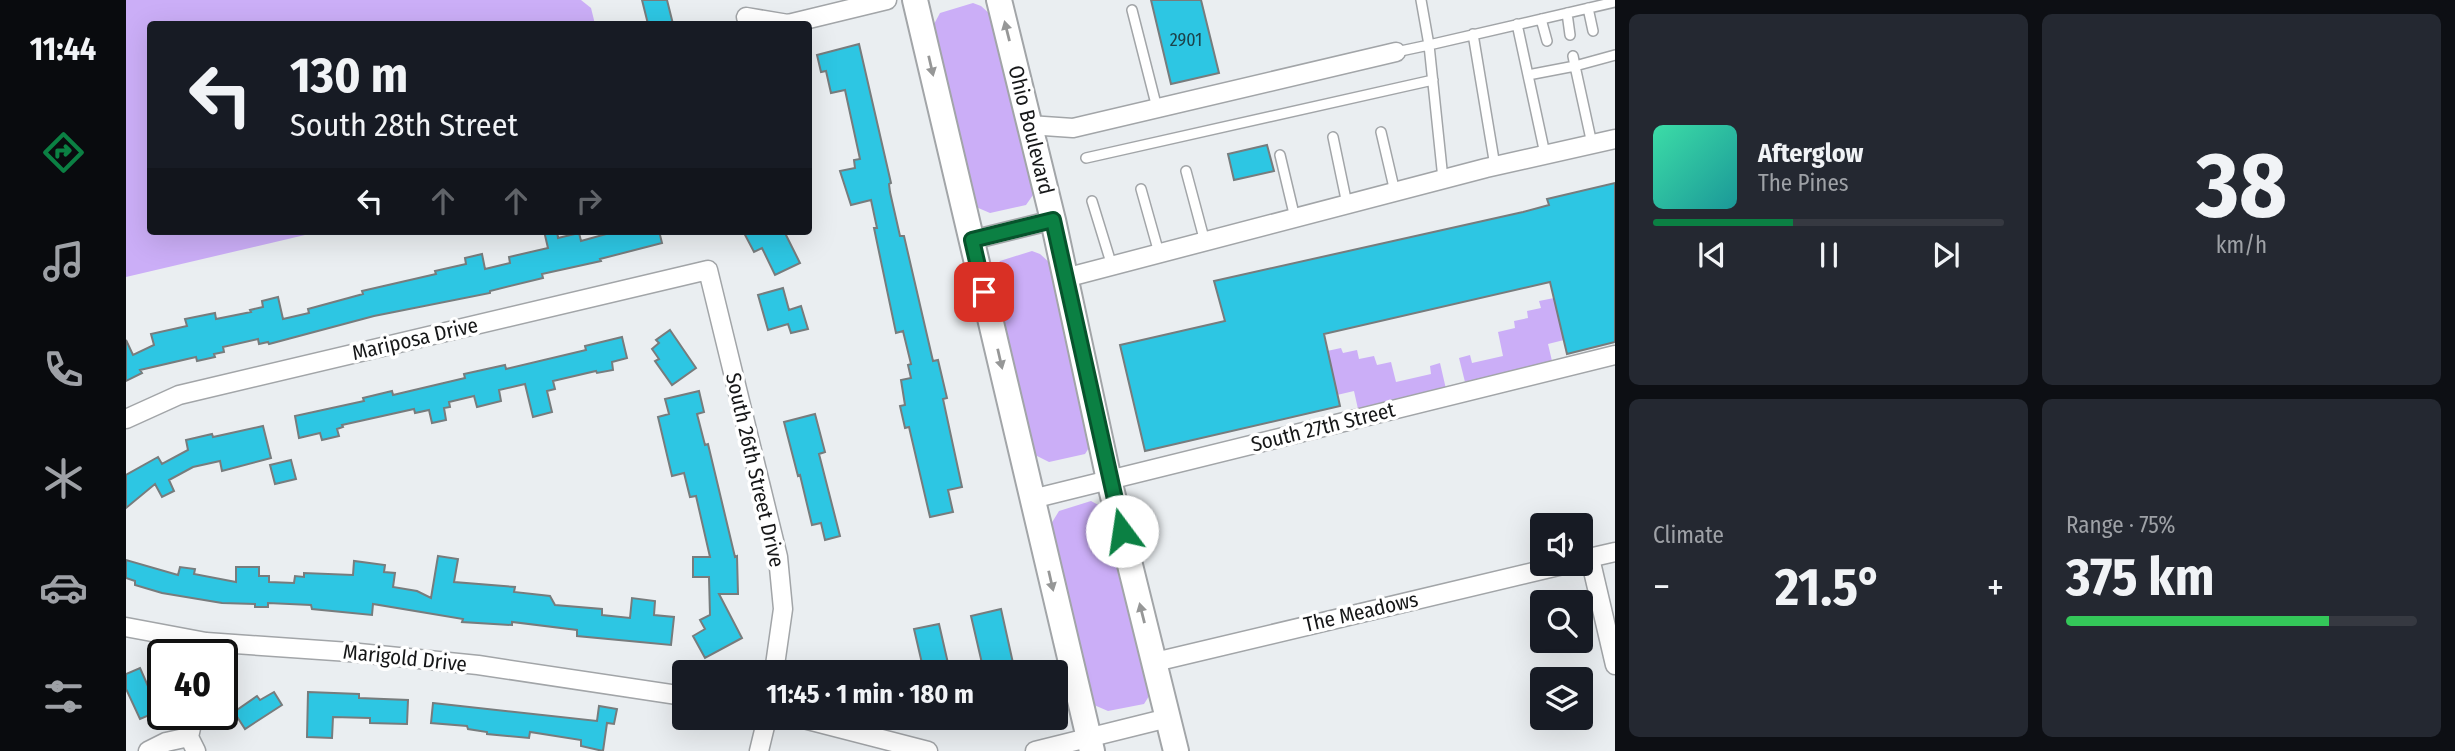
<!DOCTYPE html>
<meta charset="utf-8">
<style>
:root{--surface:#171b24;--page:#242831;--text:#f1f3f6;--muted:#9ea1a6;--line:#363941;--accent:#0b8043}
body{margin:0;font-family:"Fira Sans Condensed",sans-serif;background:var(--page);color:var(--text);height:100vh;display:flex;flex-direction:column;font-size:26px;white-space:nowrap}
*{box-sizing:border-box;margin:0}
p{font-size:23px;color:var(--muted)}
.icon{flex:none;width:38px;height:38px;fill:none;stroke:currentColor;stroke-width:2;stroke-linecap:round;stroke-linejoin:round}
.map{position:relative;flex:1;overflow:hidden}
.panel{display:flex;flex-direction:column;gap:14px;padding:14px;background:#0d0f14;width:840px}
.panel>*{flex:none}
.hud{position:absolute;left:21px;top:21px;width:665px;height:214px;border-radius:7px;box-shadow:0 7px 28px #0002;background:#171b24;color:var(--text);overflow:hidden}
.tools{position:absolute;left:1404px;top:513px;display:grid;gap:14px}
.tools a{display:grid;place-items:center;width:63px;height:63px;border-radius:7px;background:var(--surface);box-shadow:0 7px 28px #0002;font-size:35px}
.speed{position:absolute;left:21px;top:639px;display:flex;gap:14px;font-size:35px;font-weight:700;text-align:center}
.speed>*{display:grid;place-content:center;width:91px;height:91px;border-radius:50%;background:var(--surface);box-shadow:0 7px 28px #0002;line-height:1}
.speed .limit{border:4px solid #111;border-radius:10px;background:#fff;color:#111}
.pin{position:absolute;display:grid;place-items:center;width:60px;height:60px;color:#fff;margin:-30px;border-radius:14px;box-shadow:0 4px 10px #0006}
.me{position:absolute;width:77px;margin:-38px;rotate:346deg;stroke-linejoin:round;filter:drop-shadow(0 0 5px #0008)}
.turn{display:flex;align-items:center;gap:24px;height:147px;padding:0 28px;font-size:32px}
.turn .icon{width:91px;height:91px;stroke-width:2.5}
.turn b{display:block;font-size:49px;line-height:60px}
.lanes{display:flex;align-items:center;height:66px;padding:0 28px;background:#0003;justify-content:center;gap:35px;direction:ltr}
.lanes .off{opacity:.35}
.big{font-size:52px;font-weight:700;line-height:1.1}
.panel .widget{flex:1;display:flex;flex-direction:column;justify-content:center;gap:10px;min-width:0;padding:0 24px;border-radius:10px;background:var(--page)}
.panel .dial{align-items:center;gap:0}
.dial b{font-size:91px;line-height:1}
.song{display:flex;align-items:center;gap:21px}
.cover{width:84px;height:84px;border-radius:10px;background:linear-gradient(135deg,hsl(160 70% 55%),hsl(180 70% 35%))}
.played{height:7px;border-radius:4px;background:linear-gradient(90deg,var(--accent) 40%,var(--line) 40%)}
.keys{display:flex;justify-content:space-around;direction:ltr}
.heat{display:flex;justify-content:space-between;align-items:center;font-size:38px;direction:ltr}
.charge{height:10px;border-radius:5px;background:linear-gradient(90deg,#34c759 75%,var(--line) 0)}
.panel .tiles{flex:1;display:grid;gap:14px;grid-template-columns:repeat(2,1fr)}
.trip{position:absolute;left:546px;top:660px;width:396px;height:70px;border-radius:7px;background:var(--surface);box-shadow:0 7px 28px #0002;font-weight:700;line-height:70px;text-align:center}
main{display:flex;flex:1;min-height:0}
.tab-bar{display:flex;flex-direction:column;width:126px;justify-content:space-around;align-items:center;background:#090b0e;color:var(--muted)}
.tab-bar .icon{width:49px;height:49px}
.tab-bar .selected{color:var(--accent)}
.tab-bar b{font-size:32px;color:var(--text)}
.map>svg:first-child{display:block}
.green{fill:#cbaef7}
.building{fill:#2dc6e3;stroke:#777c7d;stroke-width:2}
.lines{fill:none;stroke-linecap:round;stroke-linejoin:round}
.lane-casing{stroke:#a2a5a8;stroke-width:12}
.street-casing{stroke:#a2a5a8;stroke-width:21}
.secondary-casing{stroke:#a2a5a8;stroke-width:28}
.lane{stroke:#fff;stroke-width:9}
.street{stroke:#fff;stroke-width:18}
.secondary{stroke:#fff;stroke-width:24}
.oneway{fill:#969797}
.route-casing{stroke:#07532c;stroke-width:18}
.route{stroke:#0b8043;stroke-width:12}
.labels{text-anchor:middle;stroke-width:7;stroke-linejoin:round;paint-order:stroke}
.number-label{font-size:18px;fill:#1c434b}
.street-label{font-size:21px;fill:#161718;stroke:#fff}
</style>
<main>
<nav class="tab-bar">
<b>11:44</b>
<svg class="icon selected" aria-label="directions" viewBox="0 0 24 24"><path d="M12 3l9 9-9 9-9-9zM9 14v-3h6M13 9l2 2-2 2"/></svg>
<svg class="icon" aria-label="music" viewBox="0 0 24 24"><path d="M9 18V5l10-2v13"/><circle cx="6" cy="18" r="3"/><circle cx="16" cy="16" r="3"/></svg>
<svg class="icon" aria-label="phone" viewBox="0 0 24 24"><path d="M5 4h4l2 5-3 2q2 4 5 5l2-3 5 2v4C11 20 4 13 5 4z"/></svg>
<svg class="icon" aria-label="climate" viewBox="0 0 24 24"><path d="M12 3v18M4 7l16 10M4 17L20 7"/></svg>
<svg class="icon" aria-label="car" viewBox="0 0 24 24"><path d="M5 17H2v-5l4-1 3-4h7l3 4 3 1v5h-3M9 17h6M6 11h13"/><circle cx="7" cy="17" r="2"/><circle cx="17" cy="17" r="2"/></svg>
<svg class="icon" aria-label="filters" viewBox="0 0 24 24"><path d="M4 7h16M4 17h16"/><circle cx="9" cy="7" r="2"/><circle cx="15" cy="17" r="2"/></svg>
</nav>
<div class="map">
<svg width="1489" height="751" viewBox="0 0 1489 751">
<rect width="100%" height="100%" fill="#eaeef1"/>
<path class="green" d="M0,0h455l10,8 4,16h-445v207h172l-196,46z
M847,3l8,3 10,9 42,180 -7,10 -36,8 -14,-6 -43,-181 7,-13z
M906,251l8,3 10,9 42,180 -7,11 -36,8 -14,-7 -43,-181 8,-13z
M1428,298l10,42 -16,4 4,17 -87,21 -6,-24 11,-3 2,8 31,-7 -5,-24 17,-4 -1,-7 14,-3 -1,-7 14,-3 -2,-7z
M1215,348l2,5 14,-3 2,9 15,-3 3,9 14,-3 5,20 35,-8 -1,-8 10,-3 6,26 -88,20 -4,-18 -17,4 -10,-44z
M965,501l13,7 47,185 -7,11 -36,7 -14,-6 -43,-181 8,-13z"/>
<path class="building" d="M516,0h25l6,24h-25z
M1025,0h50l18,73 -48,11z
M733,44l32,139 -2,1 1,8 10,44h4l29,125 5,-1 9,38 -4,1 19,88 -14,3 5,22 -23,5 -21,-90 -4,1 -5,-22 5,-1 -4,-25 10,-2 -3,-13 3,-1 -8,-33 -7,2 -22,-105h3l-6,-28 -20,5 -11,-34 15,-3 -1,-8 6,-1 -15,-69 -14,3 -5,-22 -5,1 -4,-17z
M1141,145l7,26 -40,9 -6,-26z
M1489,183v159l-48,12 -17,-72 -226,52 16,72 -195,45 -25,-106 105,-24 -11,-40 309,-69 26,-7 -2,-6z
M418,231h13l1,7 21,-5 2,8 36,-10h42l3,12 -62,16 1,2 -59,13 1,4 -53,13v2l-116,23 -105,28 -1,-2 -9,2 -1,-5 -35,8 1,5 -10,2 1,3 -18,4 -1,-4 -56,13 2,3 -16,8v-41l7,15 21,-10 -3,-11 36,-8 -2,-7 30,-6 1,6 35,-7 -1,-2 13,-3 -1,-6 16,-4 5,22 26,-6 -1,-4 55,-15 -1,-3 74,-17 -1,-3 31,-7 -1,-6 17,-4 3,15 25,-6 -1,-6 39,-9z
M617,231h41l16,32 -25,12 -13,-27 -8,4z
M657,288l6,22 12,-4 7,23 -17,4 -3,-9 -20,6 -10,-35z
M544,330l26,38 -24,17 -17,-24 4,-2 -7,-10 7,-6 -3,-3z
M496,337l5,21 -15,4 1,8 -16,3 -1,-2 -43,10 2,8 -8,2 5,21 -19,5 -8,-33 -26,6 2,11 -24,6 -3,-11 -25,6 1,5 -6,1 2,12 -14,3 -3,-13 -14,3 -1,-4 -72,16 1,2 -6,2 2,7 -17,4 -2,-7 -21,5 -4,-22 69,-15 -1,-3 29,-7 1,4 72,-17 -1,-4 41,-9 1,4 80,-19 -1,-4z
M573,391l5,21 -7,2 8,31 3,-1 27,113 2,-1 1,38h-19l23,44 -37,20 -12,-22 12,-7 -5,-9 10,-5 -1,-38h-16v-20h17l-14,-61 -6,1 -6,-24 -12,3 -14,-59 11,-3 -4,-15z
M689,414l10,38 -6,2 21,82 -15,4 -4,-17 -9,2 -12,-50 -2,1 -14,-54z
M137,426l8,32 -49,13 -2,-10 -27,6 -24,13 5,11 -12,6 -7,-13 -29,24v-33l32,-18 4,7 26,-14 -2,-10 26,-6 1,3z
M165,460l5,19 -21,5 -5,-19z
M312,556l20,3 -4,23 61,5 -1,5 36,4 5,9 47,4v6l28,3 2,-20 23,3 -1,14 20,2 -3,28 -94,-9v-6l-65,-8v3l-50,-3 1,-3 -90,-15 -1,11 -60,-6 -1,-4 -43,-2v4h-13v-3l-33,-1 -60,-10 -27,-8v-4l-9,-3v-18l52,15 2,-8 15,2 -1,5 42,8v-15h23v9h10v6l25,1 1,-7 9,1v-4l49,2 1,-14 31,4 -1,7 11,1 -2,14 24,4 14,7z
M875,609l14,63h-31l-13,-56z
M813,624l11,48h-26l-10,-43z
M14,668l19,43 -19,8 -14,-30v-15z
M148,692l8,13 -37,24 -11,-17 23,-16 3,4z
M182,692l51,2v4l49,2 -1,24 -37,-1v-5l-37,-1 -1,21 -25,-1z
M307,703l164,18 2,-15 18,3 -3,15 -7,-1 -4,28 -22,-5v-6l-51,-8 -1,6 -42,-4v-2l-19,-3 -1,-3 -36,-3z"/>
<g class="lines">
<defs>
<path id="lane" d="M1295,0l8,45 186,-43
M1462,8l5,23
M1006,10l25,98
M1441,13l3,22
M1415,19l6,22
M1391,24l28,130
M1347,34l22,132
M1270,52l33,-7 14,134
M1447,56l2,10 40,-11
M1402,75l47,-9 17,78
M1255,132l14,60
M1207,137l14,67
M1154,155l15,63
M960,158l347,-78
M1060,171l19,71
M1015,189l18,64
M966,201l20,65"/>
<path id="street" d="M620,17l42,7 99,-24
M903,125l44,3 323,-76
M846,240l81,-20
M939,278l421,-110 129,-29
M0,419l53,-24 529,-125 70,287 5,52 -9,63
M906,499l583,-144
M1464,558l25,107
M1454,560l35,-8
M0,627l80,15 143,10 129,13 206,31
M1029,662l412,-98
M68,714l-5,23 7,14
M674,718l128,33
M22,751l18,-9 23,-5
M633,751l8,-33
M909,751l133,-33"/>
<path id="secondary" d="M789,0l177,751
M873,0l54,220 56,260 67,271"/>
</defs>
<use href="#lane" class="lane-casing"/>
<use href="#street" class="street-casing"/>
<use href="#secondary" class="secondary-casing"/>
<use href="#lane" class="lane"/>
<use href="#street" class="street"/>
<use href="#secondary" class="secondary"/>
</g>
<defs><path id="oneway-solid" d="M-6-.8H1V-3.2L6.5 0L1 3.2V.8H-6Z" transform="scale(1.75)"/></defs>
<g class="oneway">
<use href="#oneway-solid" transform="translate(881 31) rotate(-104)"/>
<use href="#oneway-solid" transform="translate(805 66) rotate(77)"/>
<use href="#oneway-solid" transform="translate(874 359) rotate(77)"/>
<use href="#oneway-solid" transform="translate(925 581) rotate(77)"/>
<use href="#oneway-solid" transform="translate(1016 613) rotate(-104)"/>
</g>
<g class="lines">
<defs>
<path id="route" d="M858,292l-12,-52 81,-20 69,311"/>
</defs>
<use href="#route" class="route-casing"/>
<use href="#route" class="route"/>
</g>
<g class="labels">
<g class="number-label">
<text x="1060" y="46">2901</text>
</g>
<g class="street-label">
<text transform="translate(905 130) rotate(76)" y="7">Ohio Boulevard</text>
<text transform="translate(289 339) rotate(-13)" y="7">Mariposa Drive</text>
<text transform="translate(1197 427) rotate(-14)" y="7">South 27th Street</text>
<text transform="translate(629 470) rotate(77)" y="7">South 26th Street Drive</text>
<text transform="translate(1235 612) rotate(-13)" y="7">The Meadows</text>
<text transform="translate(279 658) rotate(6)" y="7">Marigold Drive</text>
</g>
</g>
</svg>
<div class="tools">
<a><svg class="icon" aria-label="sound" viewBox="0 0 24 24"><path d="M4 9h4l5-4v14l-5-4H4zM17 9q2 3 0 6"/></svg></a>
<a><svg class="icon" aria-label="search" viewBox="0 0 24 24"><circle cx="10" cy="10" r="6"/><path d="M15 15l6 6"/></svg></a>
<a><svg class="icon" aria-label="layers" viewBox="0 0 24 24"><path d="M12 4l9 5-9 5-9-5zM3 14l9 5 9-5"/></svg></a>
</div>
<div class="speed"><div class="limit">40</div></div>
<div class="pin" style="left:858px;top:292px;background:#d93025"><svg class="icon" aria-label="arrive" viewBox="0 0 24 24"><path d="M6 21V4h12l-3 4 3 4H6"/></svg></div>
<svg class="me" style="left:996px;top:531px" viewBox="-20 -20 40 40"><circle r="19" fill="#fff"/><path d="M0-13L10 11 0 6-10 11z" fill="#0b8043"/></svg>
<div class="trip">11:45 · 1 min · 180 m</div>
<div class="hud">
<div class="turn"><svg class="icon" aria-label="left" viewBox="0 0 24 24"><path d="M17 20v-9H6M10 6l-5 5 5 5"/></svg><div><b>130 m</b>South 28th Street</div></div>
<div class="lanes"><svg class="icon" aria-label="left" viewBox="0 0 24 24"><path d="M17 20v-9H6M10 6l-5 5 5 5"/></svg><svg class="icon off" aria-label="ahead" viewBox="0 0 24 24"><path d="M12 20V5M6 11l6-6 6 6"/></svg><svg class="icon off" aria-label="ahead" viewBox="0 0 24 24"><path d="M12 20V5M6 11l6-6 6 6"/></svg><svg class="icon off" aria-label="right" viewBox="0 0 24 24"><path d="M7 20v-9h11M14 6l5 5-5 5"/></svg></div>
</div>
</div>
<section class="panel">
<div class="tiles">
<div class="widget">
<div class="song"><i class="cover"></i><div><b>Afterglow</b><p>The Pines</p></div></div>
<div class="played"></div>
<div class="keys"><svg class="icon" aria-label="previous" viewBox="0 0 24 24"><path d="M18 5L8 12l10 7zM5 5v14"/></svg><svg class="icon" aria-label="pause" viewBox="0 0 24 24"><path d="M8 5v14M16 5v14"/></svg><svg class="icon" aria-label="next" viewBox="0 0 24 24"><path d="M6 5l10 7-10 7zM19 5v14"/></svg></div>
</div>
<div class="widget dial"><b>38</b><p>km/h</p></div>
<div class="widget"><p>Climate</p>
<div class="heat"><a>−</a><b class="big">21.5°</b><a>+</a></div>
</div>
<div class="widget"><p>Range · 75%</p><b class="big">375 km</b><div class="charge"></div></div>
</div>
</section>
</main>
